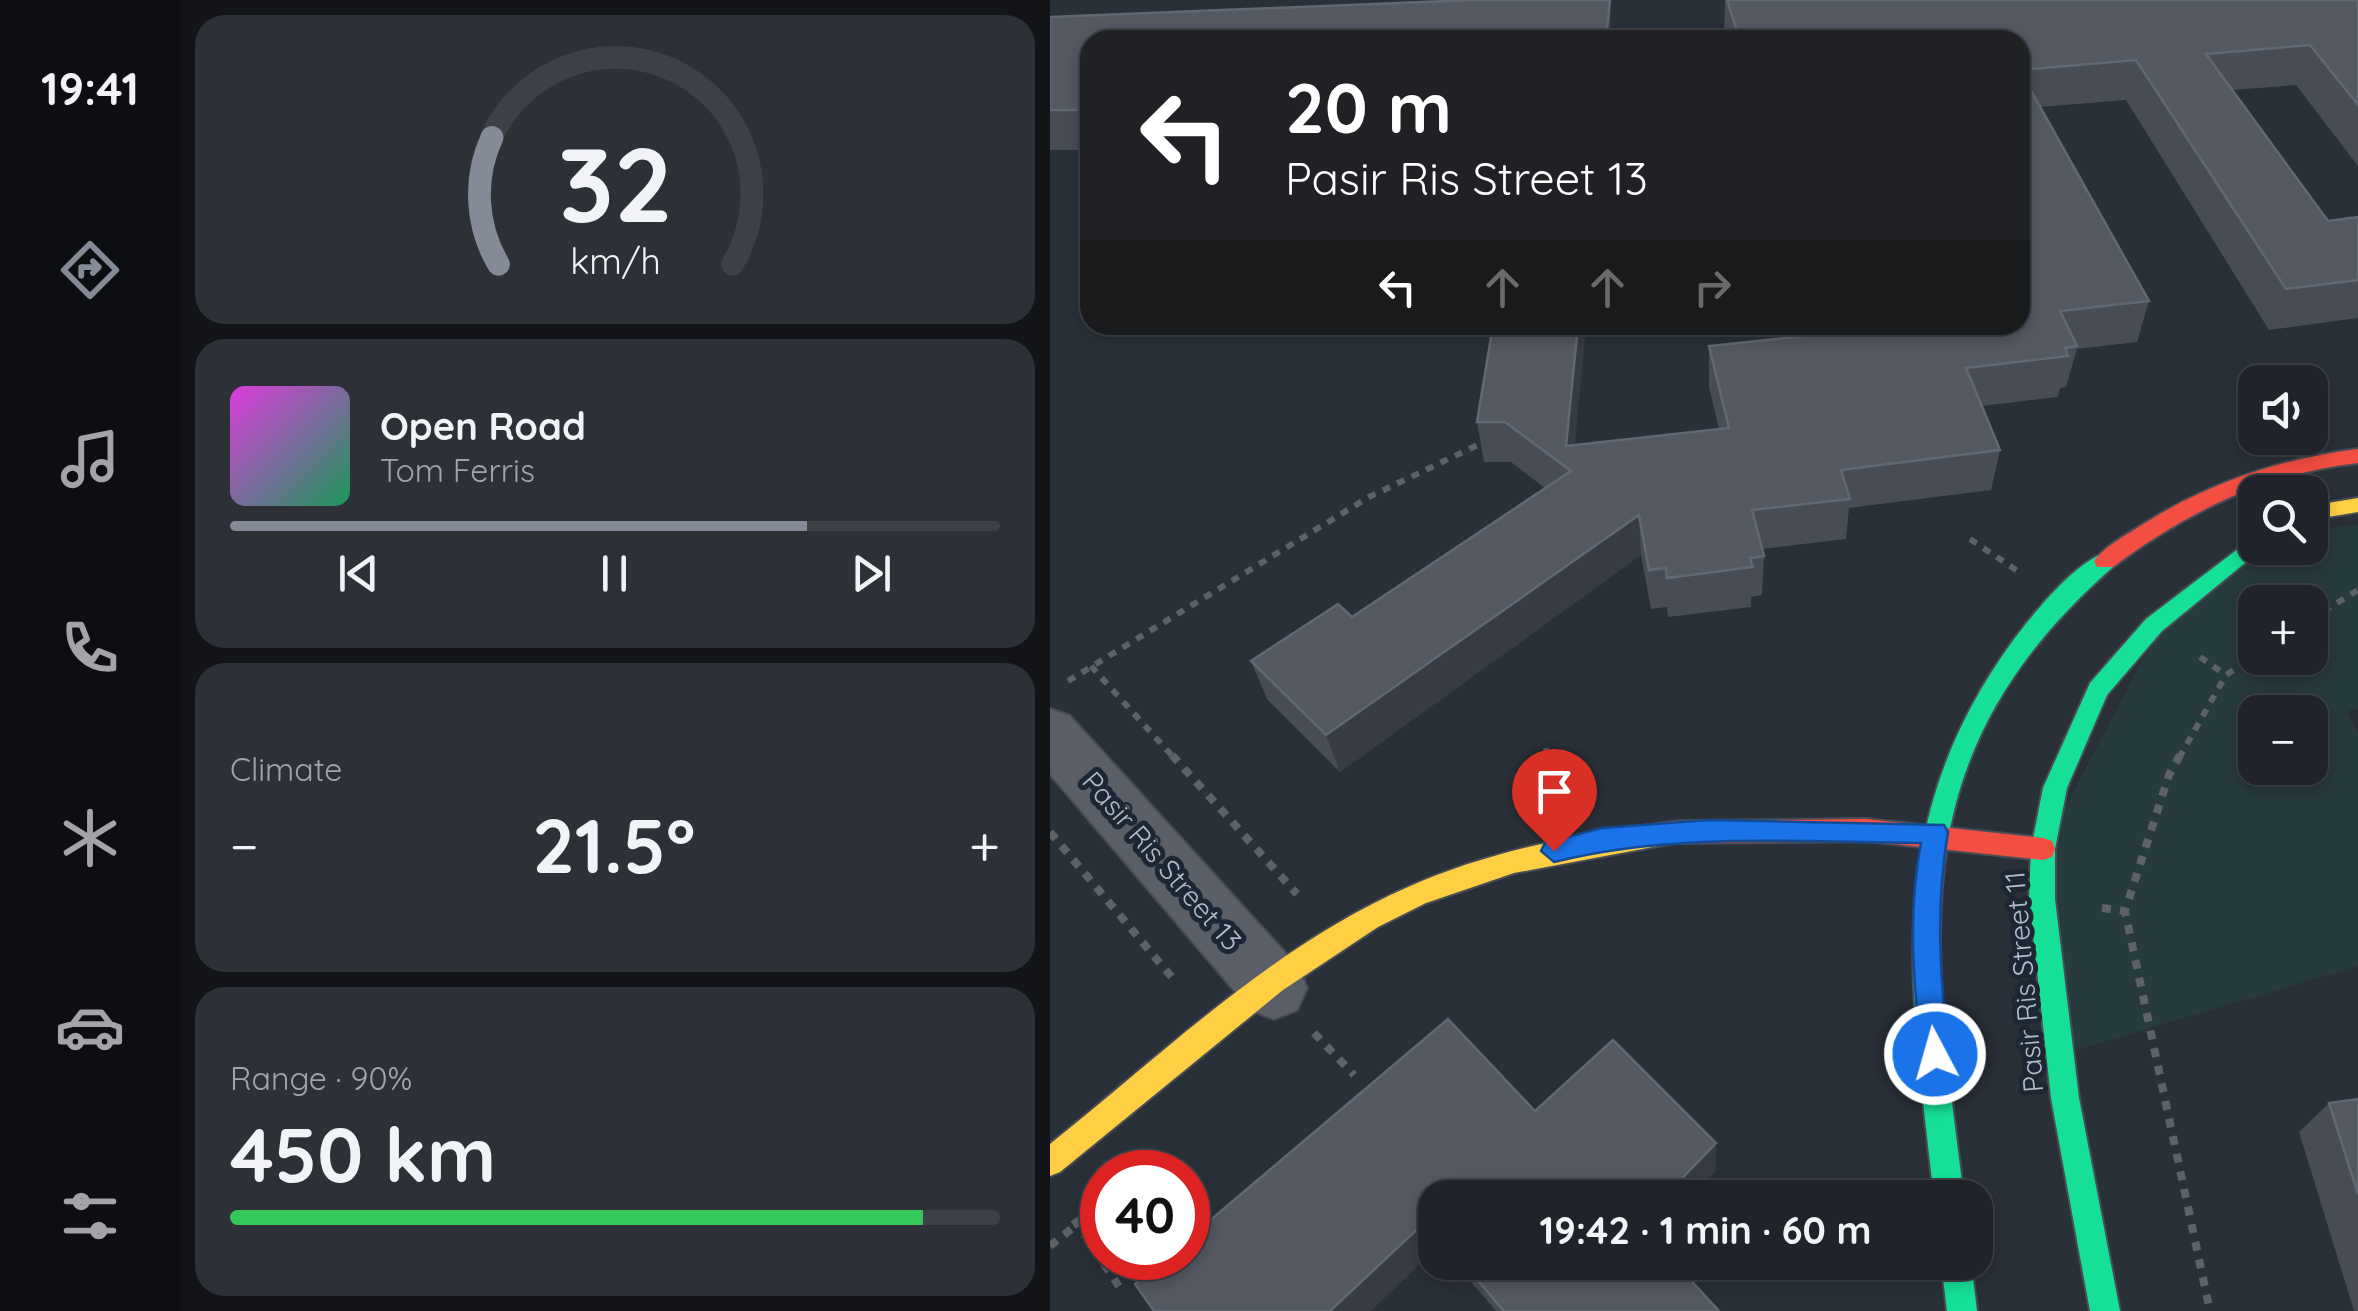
<!DOCTYPE html>
<meta charset="utf-8">
<style>
:root{--surface:#20242a;--page:#2d3036;--text:#f1f3f6;--muted:#a2a4a8;--line:#3d4147;--accent:#848b96}
body{margin:0;font-family:Quicksand,sans-serif;background:var(--page);color:var(--text);height:100vh;display:flex;flex-direction:column;font-size:38px;white-space:nowrap}
*{box-sizing:border-box;margin:0}
p{font-size:32px;color:var(--muted)}
.icon{flex:none;width:55px;height:55px;fill:none;stroke:currentColor;stroke-width:2;stroke-linecap:round;stroke-linejoin:round}
.map{position:relative;flex:1;overflow:hidden}
.details{display:flex;flex-direction:column;gap:15px;padding:15px;background:#121417;width:870px}
.details>*{flex:none}
.top-card{position:absolute;left:30px;top:30px;width:950px;height:305px;border-radius:30px;box-shadow:0 5px 15px #0003,0 0 0 2px var(--line);background:#202124;color:#fff;overflow:hidden}
.fabs{position:absolute;left:1188px;top:365px;display:grid;gap:20px}
.fabs a{display:grid;place-items:center;width:90px;height:90px;border-radius:20px;background:var(--surface);box-shadow:0 5px 15px #0003,0 0 0 2px var(--line);font-size:50px}
.speed{position:absolute;left:30px;top:1150px;display:flex;gap:20px;font-size:50px;font-weight:700;text-align:center}
.speed>*{display:grid;place-content:center;width:130px;height:130px;border-radius:50%;background:var(--surface);box-shadow:0 5px 15px #0003,0 0 0 2px var(--line);line-height:1}
.speed .limit{border:15px solid #d22;background:#fff;color:#111}
.pin{position:absolute;display:grid;place-items:center;width:85px;height:85px;color:#fff;margin:-102px -42px;border-radius:50% 50% 50% 0;rotate:-45deg;box-shadow:0 0 10px #0007}
.pin .icon{rotate:45deg}
.me{position:absolute;width:110px;margin:-55px;rotate:354deg;stroke-linejoin:round;filter:drop-shadow(0 0 8px #0008)}
.turn{display:flex;align-items:center;gap:35px;height:210px;padding:0 40px;font-size:45px}
.turn .icon{width:130px;height:130px;stroke-width:2.5}
.turn b{display:block;font-size:70px;line-height:85px}
.lanes{display:flex;align-items:center;height:95px;padding:0 40px;background:#0003;justify-content:center;gap:50px;direction:ltr}
.lanes .off{opacity:.35}
.big{font-size:75px;font-weight:800;line-height:1.1}
.details .card{flex:1;display:flex;flex-direction:column;justify-content:center;gap:15px;min-width:0;padding:0 35px;border-radius:30px;background:var(--page)}
.details .dial{align-items:center;gap:0}
.dial svg{height:260px;overflow:visible;fill:none;stroke:var(--line);stroke-width:7;stroke-linecap:round;text-anchor:middle}
.dial text{fill:var(--text);stroke:none}
.song{display:flex;align-items:center;gap:30px}
.cover{width:120px;height:120px;border-radius:15px;background:linear-gradient(135deg,hsl(300 70% 55%),hsl(150 70% 35%))}
.played{height:10px;border-radius:5px;background:linear-gradient(90deg,var(--accent) 75%,var(--line) 75%)}
.keys{display:flex;justify-content:space-around;direction:ltr}
.heat{display:flex;justify-content:space-between;align-items:center;font-size:55px;direction:ltr}
.charge{height:15px;border-radius:8px;background:linear-gradient(90deg,#34c759 90%,var(--line) 0)}
.trip{position:absolute;left:368px;top:1180px;width:575px;height:100px;border-radius:30px;background:var(--surface);box-shadow:0 5px 15px #0003,0 0 0 2px var(--line);font-weight:800;line-height:100px;text-align:center}
main{display:flex;flex:1;min-height:0}
.tab-bar{display:flex;flex-direction:column;width:180px;justify-content:space-around;align-items:center;background:#0d0e11;color:var(--muted)}
.tab-bar .icon{width:70px;height:70px}
.tab-bar .selected{color:var(--accent)}
.tab-bar b{font-size:45px;color:var(--text)}
.map>svg:first-child{display:block}
.green{fill:#273a3e;fill-rule:evenodd}
.lines{fill:none;stroke-linecap:round;stroke-linejoin:round}
.street-casing{stroke:#484c55;stroke-width:4}
.fast-casing{stroke:#484c55;stroke-width:4}
.slow-casing{stroke:#484c55;stroke-width:4}
.jam-casing{stroke:#484c55;stroke-width:4}
.path-far1{stroke:#5c6268;stroke-width:6;stroke-dasharray:8 8;stroke-linecap:butt}
.path{stroke:#5c6268;stroke-width:8;stroke-dasharray:9 9;stroke-linecap:butt}
.street{fill:#5a5e66;fill-rule:evenodd}
.fast{fill:#16e098;fill-rule:evenodd}
.slow{fill:#ffcf43;fill-rule:evenodd}
.jam{fill:#f24e42;fill-rule:evenodd}
.wall{fill:#474c55}
.shaded-wall{fill:#373c44}
.building{fill:#535861;stroke:#626872;stroke-width:2.5}
.route{fill:#1a73e8;stroke:#114b97;stroke-width:2.5}
.labels{text-anchor:middle;stroke-width:10;stroke-linejoin:round;paint-order:stroke}
.street-label{font-size:28px;fill:#b4bcc9;stroke:#1d2633}
</style>
<main>
<nav class="tab-bar">
<b>19:41</b>
<svg class="icon selected" aria-label="directions" viewBox="0 0 24 24"><path d="M12 3l9 9-9 9-9-9zM9 14v-3h6M13 9l2 2-2 2"/></svg>
<svg class="icon" aria-label="music" viewBox="0 0 24 24"><path d="M9 18V5l10-2v13"/><circle cx="6" cy="18" r="3"/><circle cx="16" cy="16" r="3"/></svg>
<svg class="icon" aria-label="phone" viewBox="0 0 24 24"><path d="M5 4h4l2 5-3 2q2 4 5 5l2-3 5 2v4C11 20 4 13 5 4z"/></svg>
<svg class="icon" aria-label="climate" viewBox="0 0 24 24"><path d="M12 3v18M4 7l16 10M4 17L20 7"/></svg>
<svg class="icon" aria-label="car" viewBox="0 0 24 24"><path d="M5 17H2v-5l4-1 3-4h7l3 4 3 1v5h-3M9 17h6M6 11h13"/><circle cx="7" cy="17" r="2"/><circle cx="17" cy="17" r="2"/></svg>
<svg class="icon" aria-label="filters" viewBox="0 0 24 24"><path d="M4 7h16M4 17h16"/><circle cx="9" cy="7" r="2"/><circle cx="15" cy="17" r="2"/></svg>
</nav>
<section class="details">
<div class="card dial"><svg viewBox="0 0 100 80">
<path d="M14 69A42 42 0 1 1 86 69"/>
<path d="M14 69A42 42 0 0 1 12 30" stroke="#848b96"/>
<text x="50" y="56" font-size="32" font-weight="700">32</text>
<text x="50" y="72" font-size="11">km/h</text>
</svg></div>
<div class="card">
<div class="song"><i class="cover"></i><div><b>Open Road</b><p>Tom Ferris</p></div></div>
<div class="played"></div>
<div class="keys"><svg class="icon" aria-label="previous" viewBox="0 0 24 24"><path d="M18 5L8 12l10 7zM5 5v14"/></svg><svg class="icon" aria-label="pause" viewBox="0 0 24 24"><path d="M8 5v14M16 5v14"/></svg><svg class="icon" aria-label="next" viewBox="0 0 24 24"><path d="M6 5l10 7-10 7zM19 5v14"/></svg></div>
</div>
<div class="card"><p>Climate</p>
<div class="heat"><a>−</a><b class="big">21.5°</b><a>+</a></div>
</div>
<div class="card"><p>Range · 90%</p><b class="big">450 km</b><div class="charge"></div></div>
</section>
<div class="map">
<svg width="1308" height="1311" viewBox="0 0 1308 1311">
<rect width="100%" height="100%" fill="#2a3038"/>
<path class="green" d="M1308,525v184l-11,2 11,23v232l-285,85 -28,-205 115,-219 86,-72 19,-7h45v-18zM1205,602h55v56h-55zM1205,712h55v56h-55z"/>
<g class="lines">
<defs>
<path id="street" d="M0,709l20,7 227,250 10,22 -10,22 -23,9 -23,-9 -201,-236z"/>
<path id="fast" d="M1205,536v12l7,1 -100,82 -55,64 -40,93 -12,61v50l24,199 41,213h-30l-39,-213 -22,-199 2,-50 12,-61 47,-105 56,-64z
M1055,553l11,8 -3,6c-217,190 -181,374 -149,631h-30c-23,-210 -55,-372 78,-556 19,-26 63,-80 93,-89z
M891,1262h30l6,49h-30z"/>
<path id="slow" d="M1308,498v14l-48,8v-14z
M631,821l9,3 3,8 -3,8 -176,33 -88,30 -48,24 -95,63 -223,182 -10,4v-32c114,-91 223,-198 358,-257 86,-38 180,-55 273,-66z"/>
<path id="jam" d="M1308,449v14c-93,11 -170,48 -245,104h-16l-3,-6c10,-14 29,-24 43,-33 68,-44 141,-69 221,-79z
M816,819l177,19 9,3 3,8 -3,8 -9,3 -177,-19 -185,2 -9,-3 -3,-8 3,-8 9,-3z"/>
</defs>
<use href="#street" class="street-casing"/>
<use href="#fast" class="fast-casing"/>
<use href="#slow" class="slow-casing"/>
<use href="#jam" class="jam-casing"/>
<path class="path-far1" d="M920,539l49,33
M1260,620l48,-30
M1150,657l26,18
M41,666l83,92
M18,681l301,-184 117,-56
M496,748l1,10
M1129,758l47,-83 29,-19"/>
<path class="path" d="M122,755l125,139
M497,755l7,45
M1130,755l-11,20 -44,136 85,400
M0,832l125,149
M1052,908l23,3
M264,1033l40,42
M24,1219l46,69
M0,1246l30,-24"/>
<use href="#street" class="street"/>
<use href="#fast" class="fast"/>
<use href="#slow" class="slow"/>
<use href="#jam" class="jam"/>
</g>
<path class="wall" d="M675,0h633v166l-62,-81 -64,5 96,131 30,-4v101l-89,12 -143,-230 -86,7 109,194 -12,41 -60,7 -11,38 -6,1 -2,9 -76,9 18,44 -9,40 -142,18 -3,31 -84,10 2,7 -2,39 -11,2v10l-83,10 -1,-10 -16,2 -10,-54 -301,217 -73,-73 -16,-38 101,-44 194,-128 -35,-27h-27l-7,-40 16,-97 81,120 145,-16 -10,-42v-41l136,-15 -2,-6h177v-285h-294l-2,-7z
M0,17l562,16v7h-522v110h-40z
M1308,1099v212h-4l-55,-179 30,-29z
M404,1262h220l45,49h-223z"/>
<path class="shaded-wall" d="M560,0l2,40h-6z
M528,325h8l-14,150 -6,-29z
M589,515l2,40 -301,217 -14,-37z
M666,1143v28l-26,27h-27z
M376,1221l9,15v14l-64,61h-41z"/>
<path class="building" d="M422,0h138l-4,40h-516v70h-40v-93z
M677,0h631v105l-48,-60 -104,9 122,167 30,-4v63l-72,9 -150,-229 -116,10v-30h-280z
M970,71l129,230 -89,10 17,35 -12,2 3,8 -102,12 34,82 -159,20 9,29 -98,11 12,46 -14,2 3,9 -86,11 -1,-10 -17,2 -10,-55 -313,220 -75,-74 87,-57 14,13 219,-146 -66,-49h-28l16,-97h85l-12,121 163,-18 -20,-82 154,-16 -2,-5h159z
M398,1019l87,92 78,-71 103,103 -53,55h-228v33l-9,-10 -96,90h-176l-19,-27 31,-26h22v-19z
M1308,1099v95l-29,-91z
M412,1262h212l45,49h-215z"/>
<path class="route" d="M659,820l235,5 4,7c-13,77 -8,146 1,222l-4,10 -10,4 -10,-4 -4,-10c-7,-72 -14,-139 0,-211 -122,-1 -248,-11 -367,19l-13,-11 4,-8 57,-15z"/>
<g class="labels">
<g class="street-label">
<text transform="translate(112 861) rotate(49)" y="10">Pasir Ris Street 13</text>
<text transform="translate(974 982) rotate(-95)" y="10">Pasir Ris Street 11</text>
</g>
</g>
</svg>
<div class="fabs">
<a><svg class="icon" aria-label="sound" viewBox="0 0 24 24"><path d="M4 9h4l5-4v14l-5-4H4zM17 9q2 3 0 6"/></svg></a>
<a><svg class="icon" aria-label="search" viewBox="0 0 24 24"><circle cx="10" cy="10" r="6"/><path d="M15 15l6 6"/></svg></a>
<a>+</a>
<a>−</a>
</div>
<div class="speed"><div class="limit">40</div></div>
<div class="pin" style="left:504px;top:851px;background:#d93025"><svg class="icon" aria-label="arrive" viewBox="0 0 24 24"><path d="M6 21V4h12l-3 4 3 4H6"/></svg></div>
<svg class="me" style="left:885px;top:1054px" viewBox="-20 -20 40 40"><circle r="17" fill="#1a73e8" stroke="#fff" stroke-width="3"/><path d="M0-11L8 9 0 5-8 9z" fill="#fff"/></svg>
<div class="trip">19:42 · 1 min · 60 m</div>
<div class="top-card">
<div class="turn"><svg class="icon" aria-label="left" viewBox="0 0 24 24"><path d="M17 20v-9H6M10 6l-5 5 5 5"/></svg><div><b>20 m</b>Pasir Ris Street 13</div></div>
<div class="lanes"><svg class="icon" aria-label="left" viewBox="0 0 24 24"><path d="M17 20v-9H6M10 6l-5 5 5 5"/></svg><svg class="icon off" aria-label="ahead" viewBox="0 0 24 24"><path d="M12 20V5M6 11l6-6 6 6"/></svg><svg class="icon off" aria-label="ahead" viewBox="0 0 24 24"><path d="M12 20V5M6 11l6-6 6 6"/></svg><svg class="icon off" aria-label="right" viewBox="0 0 24 24"><path d="M7 20v-9h11M14 6l5 5-5 5"/></svg></div>
</div>
</div>
</main>
